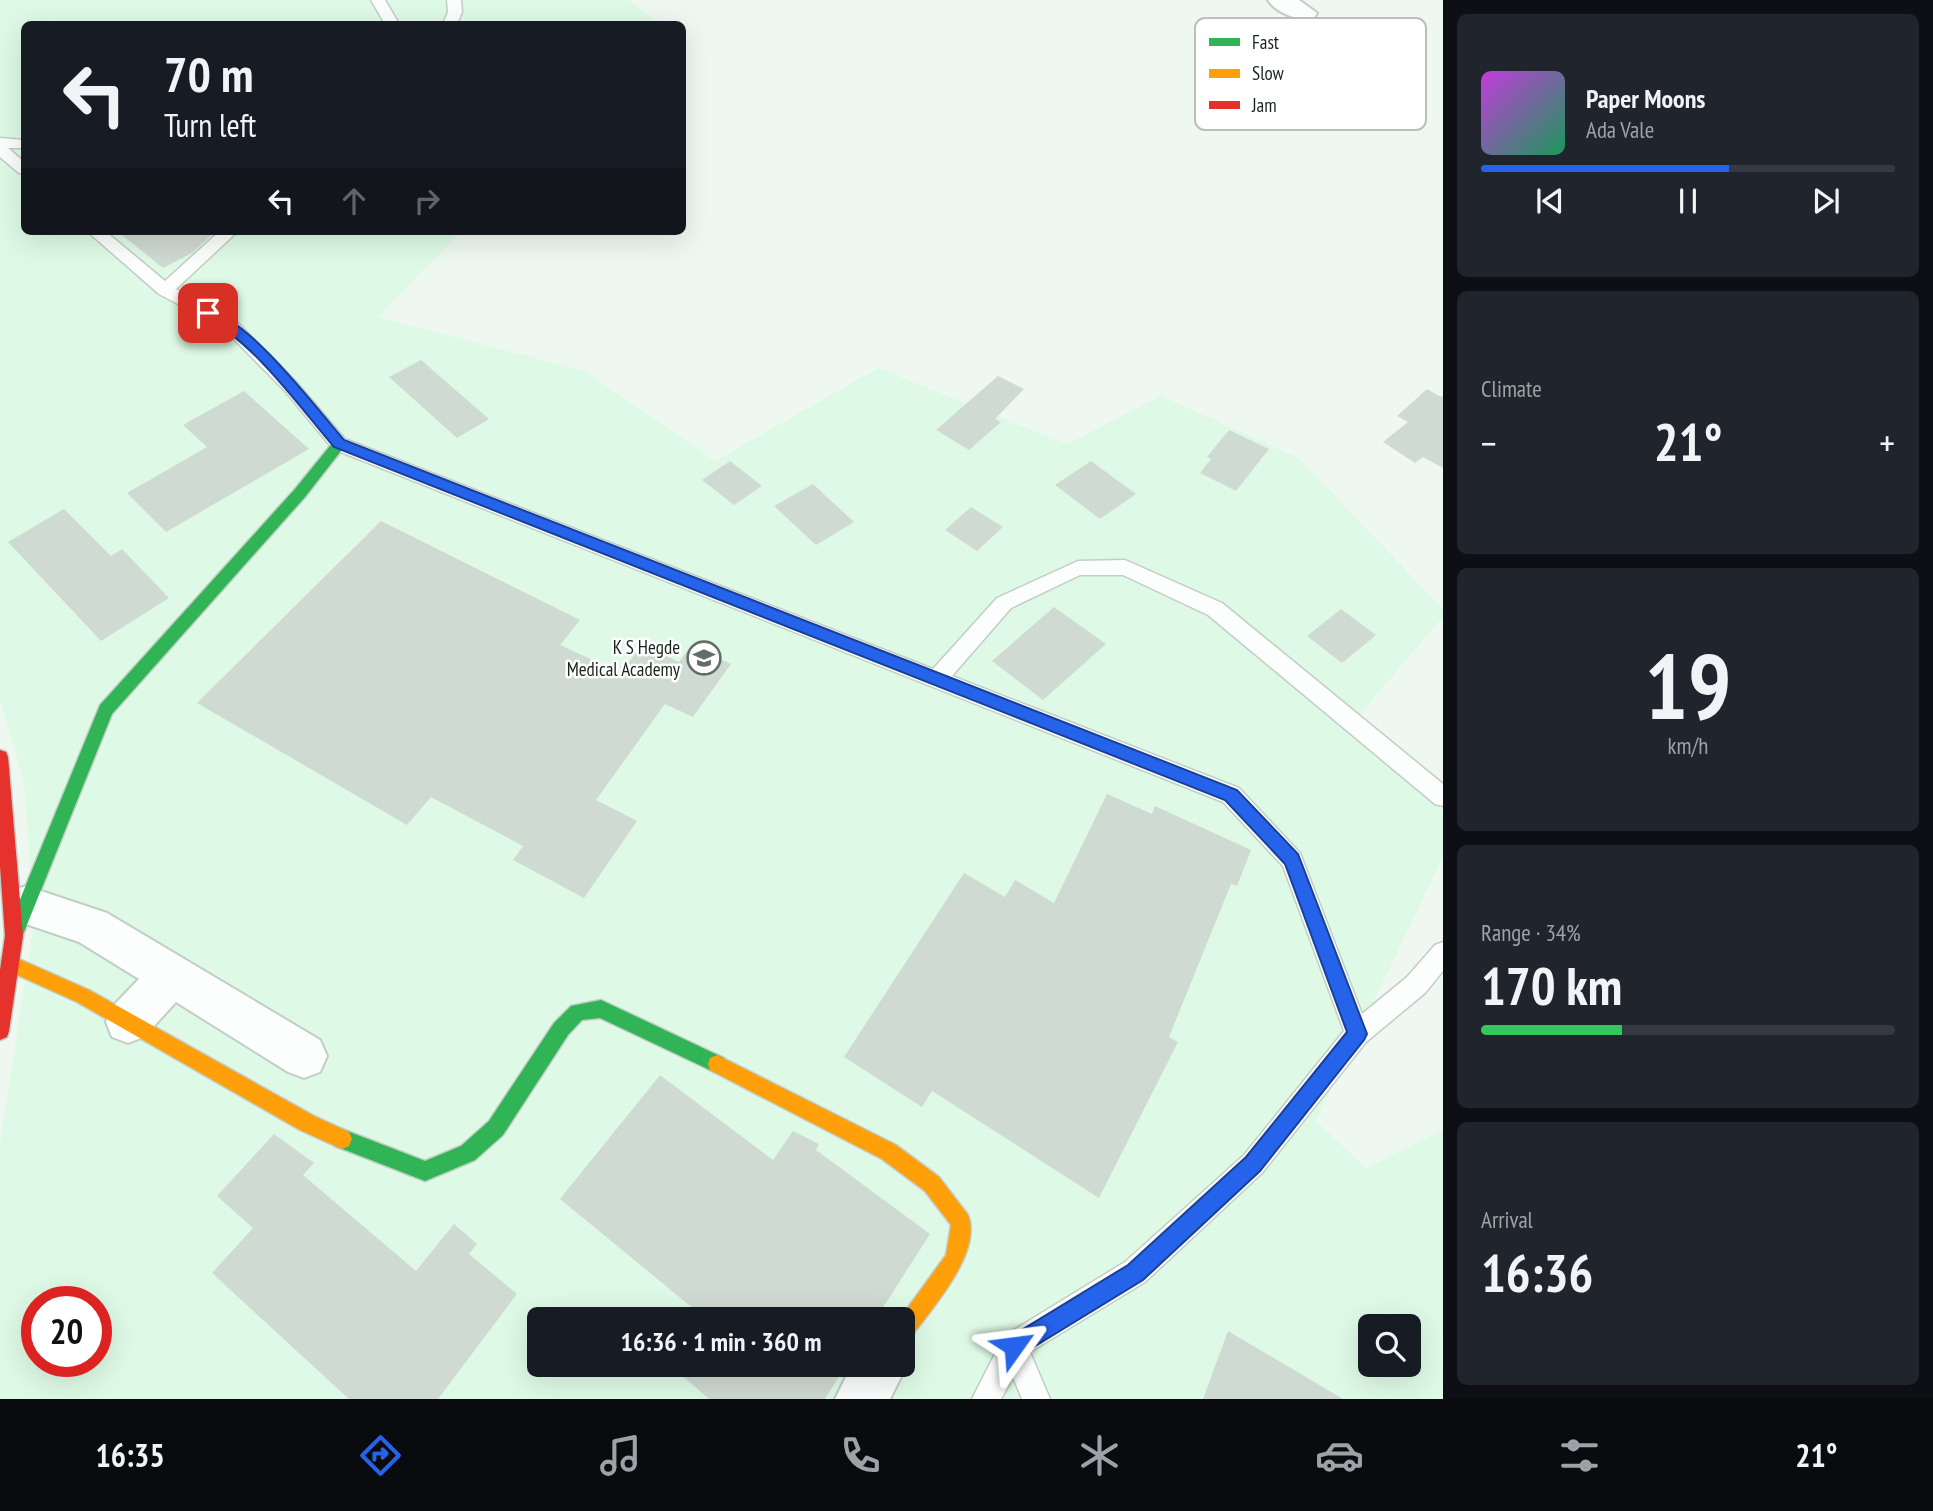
<!DOCTYPE html>
<meta charset="utf-8">
<style>
:root{--surface:#171b24;--page:#20242c;--text:#f1f3f6;--muted:#9ea1a6;--line:#363941;--accent:#2563eb}
body{margin:0;font-family:"PT Sans Narrow",sans-serif;background:var(--page);color:var(--text);height:100vh;display:flex;flex-direction:column;font-size:26px;white-space:nowrap}
*{box-sizing:border-box;margin:0}
p{font-size:23px;color:var(--muted)}
.icon{flex:none;width:38px;height:38px;fill:none;stroke:currentColor;stroke-width:2;stroke-linecap:round;stroke-linejoin:round}
.map{position:relative;flex:1;overflow:hidden}
.sheet{display:flex;flex-direction:column;gap:14px;padding:14px;background:#0d0f14;width:490px}
.sheet>*{flex:none}
.hud{position:absolute;left:21px;top:21px;width:665px;height:214px;border-radius:10px;box-shadow:0 7px 28px #0002;background:#171b24;color:var(--text);overflow:hidden}
.fabs{position:absolute;left:1358px;top:1314px;display:grid;gap:14px}
.fabs a{display:grid;place-items:center;width:63px;height:63px;border-radius:10px;background:var(--surface);box-shadow:0 7px 28px #0002;font-size:35px}
.speed{position:absolute;left:21px;top:1286px;display:flex;gap:14px;font-size:35px;font-weight:700;text-align:center}
.speed>*{display:grid;place-content:center;width:91px;height:91px;border-radius:50%;background:var(--surface);box-shadow:0 7px 28px #0002;line-height:1}
.speed .limit{border:10px solid #d22;background:#fff;color:#111}
.pin{position:absolute;display:grid;place-items:center;width:60px;height:60px;color:#fff;margin:-30px;border-radius:14px;box-shadow:0 4px 10px #0006}
.me{position:absolute;width:77px;margin:-38px;rotate:59deg;stroke-linejoin:round;filter:drop-shadow(0 0 5px #0008)}
.turn{display:flex;align-items:center;gap:24px;height:147px;padding:0 28px;font-size:32px}
.turn .icon{width:91px;height:91px;stroke-width:2.5}
.turn b{display:block;font-size:49px;line-height:60px}
.lanes{display:flex;align-items:center;height:66px;padding:0 28px;background:#0003;justify-content:center;gap:35px;direction:ltr}
.lanes .off{opacity:.35}
.big{font-size:52px;font-weight:600;line-height:1.1}
.sheet .card{flex:1;display:flex;flex-direction:column;justify-content:center;gap:10px;min-width:0;padding:0 24px;border-radius:10px;background:var(--page)}
.sheet .dial{align-items:center;gap:0}
.dial b{font-size:91px;line-height:1}
.song{display:flex;align-items:center;gap:21px}
.cover{width:84px;height:84px;border-radius:10px;background:linear-gradient(135deg,hsl(290 70% 55%),hsl(150 70% 35%))}
.played{height:7px;border-radius:4px;background:linear-gradient(90deg,var(--accent) 60%,var(--line) 60%)}
.keys{display:flex;justify-content:space-around;direction:ltr}
.heat{display:flex;justify-content:space-between;align-items:center;font-size:38px;direction:ltr}
.charge{height:10px;border-radius:5px;background:linear-gradient(90deg,#34c759 34%,var(--line) 0)}
.trip{position:absolute;left:527px;top:1307px;width:388px;height:70px;border-radius:10px;background:var(--surface);box-shadow:0 7px 28px #0002;font-weight:600;line-height:70px;text-align:center}
.dock{display:flex;height:112px;justify-content:space-around;align-items:center;background:#090b0e;color:var(--muted)}
.dock .icon{width:49px;height:49px}
.dock .current{color:var(--accent)}
.dock b{font-size:32px;color:var(--text)}
main{display:flex;flex:1;min-height:0}
.map>svg:first-child{display:block}
.built{fill:#defae6;fill-rule:evenodd}
.building{fill:#cfdad2}
.lines{fill:none;stroke-linecap:round;stroke-linejoin:round}
.lane-casing{stroke:#c2cdc5;stroke-width:3}
.street-casing{stroke:#c2cdc5;stroke-width:4}
.fast-casing{stroke:#c2cdc5;stroke-width:3}
.slow-casing{stroke:#c2cdc5;stroke-width:3}
.jam-casing{stroke:#c2cdc5;stroke-width:3}
.lane{fill:#fcfefd;fill-rule:evenodd}
.street{fill:#fcfefd;fill-rule:evenodd}
.fast{fill:#30b455;fill-rule:evenodd}
.slow{fill:#ff9f0a;fill-rule:evenodd}
.jam{fill:#e5322d;fill-rule:evenodd}
.route{fill:#2563eb;stroke:#184099;stroke-width:2}
.labels{text-anchor:middle;stroke-width:5;stroke-linejoin:round;paint-order:stroke}
.poi-label{font-size:19px;fill:#18251c;stroke:#fff;text-anchor:end}
.key{fill:#fff;stroke:#babebb;stroke-width:2}
.key-label{font-size:19px;fill:#18251c}
</style>
<main>
<div class="map">
<svg width="1443" height="1399" viewBox="0 0 1443 1399">
<rect width="100%" height="100%" fill="#eef8f0"/>
<path class="built" d="M0,0h629l30,24h-635v207h438l-84,86 207,54 130,90 163,-93 189,76 94,-48 138,62 144,151v8l-89,104 89,90v46l-127,264 50,47 77,-38v269h-1443v-254l34,-224 -10,-138 -24,-83zM37,1302h59v60h-59zM539,1320h364v45h-364zM1370,1326h39v39h-39z"/>
<path class="building" d="M117,231h99l-24,22 -29,15z
M421,360l68,59 -32,19 -68,-61z
M998,376l26,13 -29,30 6,3 -32,28 -33,-20z
M1427,389l14,8 2,-2v73l-20,-11 -8,6 -32,-21 25,-20 -11,-6z
M244,391l65,58 -143,83 -39,-39 80,-46 -24,-22z
M1229,430l40,19 -33,42 -36,-18 11,-14 -4,-2z
M730,461l32,25 -28,19 -32,-25z
M1091,461l45,33 -36,25 -45,-34z
M813,484l41,38 -38,23 -42,-39z
M971,507l32,20 -26,24 -32,-21z
M64,509l47,47 11,-7 47,49 -68,43 -93,-99z
M381,521l199,99 -20,25 61,28 21,-29 37,18 12,-16 40,18 -38,53 -28,-13 -69,96 41,21 -53,77 -71,-38 10,-14 -92,-49 -24,28 -210,-122z
M1054,607l52,37 -63,56 -51,-39z
M1341,609l35,26 -34,28 -35,-27z
M1107,794l45,20 3,-8 96,44 -14,36 -6,-2 -62,153 9,5 -79,156 -167,-107 -10,16 -78,-50 120,-184 41,24 10,-17 39,23z
M660,1075l113,85 20,-29 26,13 -3,6 114,84 -55,86h-179l4,-6 -140,-115z
M274,1134l40,29 -11,12 113,96 38,-47 23,20 -8,10 48,40 -79,105h-89l-137,-126 41,-45 -36,-32z
M1228,1331l115,68h-140z
M670,1365h176l-21,34h-116z"/>
<g class="lines">
<defs>
<path id="lane" d="M371,0h14l14,24h-14z
M447,0h14l1,12 -5,12h-14l5,-12z
M0,138l24,2v8h-16l16,14v12l-5,-1 -19,-16z
M87,231h18l60,50 55,-50h18l-62,58 59,31 62,63 48,56 588,230 64,-71 81,-37 47,-1 97,43 221,181v22l-8,-2 -227,-189 -85,-40h-43l-69,33 -59,68 287,112 61,65 62,161 45,-37 28,-32 8,-3v29l-18,22 -59,49 -104,131 -117,109 -115,70 20,47h-28l-9,-22 -12,22h-29l32,-63 121,-74 119,-107 100,-124 -61,-165 -60,-64 -890,-353 -48,-58 -62,-63 -64,-34z"/>
<path id="street" d="M1268,0h31l18,13 -3,5c-15,4 -38,-5 -46,-18z
M26,886l81,27 213,127 7,16 -7,16 -16,6 -16,-6 -112,-70 -32,35 -16,6 -16,-6 -6,-15 6,-15 27,-28 -60,-37 -68,-23 -6,-14 6,-14z
M903,1356l4,9 -17,34h-55l17,-34h51z"/>
<path id="fast" d="M339,439l7,5 -2,3 -39,50 -193,217 -92,228 -6,2 -6,-2 -3,-6 95,-231 195,-216 39,-48z
M601,1000l123,58 2,6 -2,6 -7,3 -7,-3 -110,-52 -18,2 -14,15 -65,100 -28,25 -50,21 -90,-35 -3,-7 3,-7 7,-3 83,32 36,-15 28,-25 65,-98 17,-17z"/>
<path id="slow" d="M10,955l79,35 225,126 35,16 3,7 -3,7 -7,3 -42,-19 -223,-128 -73,-33 -3,-6 3,-6z
M717,1055l179,90 43,32 29,38c15,37 -37,95 -58,123l-7,3v-21h-4l47,-65 5,-30 -26,-34 -43,-32 -172,-89 -2,-6 2,-6z"/>
<path id="jam" d="M0,750l6,2 2,5 15,179 -14,95 -2,6 -7,3v-70l5,-34 -5,-70z"/>
</defs>
<use href="#lane" class="lane-casing"/>
<use href="#street" class="street-casing"/>
<use href="#fast" class="fast-casing"/>
<use href="#slow" class="slow-casing"/>
<use href="#jam" class="jam-casing"/>
<use href="#lane" class="lane"/>
<use href="#street" class="street"/>
<use href="#fast" class="fast"/>
<use href="#slow" class="slow"/>
<use href="#jam" class="jam"/>
</g>
<path class="route" d="M208,309c43,13 105,95 136,131l893,350 61,64 69,180 -3,6 -104,131 -117,109 -121,74 -8,3 -7,-3 -3,-8 3,-7 121,-74 118,-108 101,-125 -62,-168 -60,-64 -891,-353c-37,-43 -80,-105 -131,-131l-2,-3z"/>
<defs>
<symbol id="university-ring" viewBox="-11 -11 22 22"><circle r="9.5" fill="#fff" stroke="#636f66" stroke-width="1.5"/><path d="M0-5L7-2L0 1L-7-2ZM-4 1L0 2.5L4 1V4Q0 6-4 4Z" fill="#636f66"/></symbol>
</defs>
<g fill-rule="evenodd">
<use href="#university-ring" x="685" y="639" width="38" height="38"/>
</g>
<g class="labels">
<g class="poi-label">
<text x="680" y="654">K S Hegde<tspan x="680" dy="22">Medical Academy</tspan></text>
</g>
</g>
<rect x="1195" y="18" width="231" height="112" rx="10" class="key"/>
<rect x="1209" y="38" width="31" height="8" fill="#30b455"/>
<rect x="1209" y="69" width="31" height="9" fill="#ff9f0a"/>
<rect x="1209" y="101" width="31" height="8" fill="#e5322d"/>
<g class="key-label">
<text x="1252" y="49">Fast</text>
<text x="1252" y="80">Slow</text>
<text x="1252" y="112">Jam</text>
</g>
</svg>
<div class="fabs">
<a><svg class="icon" aria-label="search" viewBox="0 0 24 24"><circle cx="10" cy="10" r="6"/><path d="M15 15l6 6"/></svg></a>
</div>
<div class="speed"><div class="limit">20</div></div>
<div class="pin" style="left:208px;top:313px;background:#d93025"><svg class="icon" aria-label="arrive" viewBox="0 0 24 24"><path d="M6 21V4h12l-3 4 3 4H6"/></svg></div>
<svg class="me" style="left:1014px;top:1346px" viewBox="-20 -20 40 40"><path d="M0-17L14 15 0 8-14 15z" fill="#2563eb" stroke="#fff" stroke-width="4"/></svg>
<div class="trip">16:36 · 1 min · 360 m</div>
<div class="hud">
<div class="turn"><svg class="icon" aria-label="left" viewBox="0 0 24 24"><path d="M17 20v-9H6M10 6l-5 5 5 5"/></svg><div><b>70 m</b>Turn left</div></div>
<div class="lanes"><svg class="icon" aria-label="left" viewBox="0 0 24 24"><path d="M17 20v-9H6M10 6l-5 5 5 5"/></svg><svg class="icon off" aria-label="ahead" viewBox="0 0 24 24"><path d="M12 20V5M6 11l6-6 6 6"/></svg><svg class="icon off" aria-label="right" viewBox="0 0 24 24"><path d="M7 20v-9h11M14 6l5 5-5 5"/></svg></div>
</div>
</div>
<section class="sheet">
<div class="card">
<div class="song"><i class="cover"></i><div><b>Paper Moons</b><p>Ada Vale</p></div></div>
<div class="played"></div>
<div class="keys"><svg class="icon" aria-label="previous" viewBox="0 0 24 24"><path d="M18 5L8 12l10 7zM5 5v14"/></svg><svg class="icon" aria-label="pause" viewBox="0 0 24 24"><path d="M8 5v14M16 5v14"/></svg><svg class="icon" aria-label="next" viewBox="0 0 24 24"><path d="M6 5l10 7-10 7zM19 5v14"/></svg></div>
</div>
<div class="card"><p>Climate</p>
<div class="heat"><a>−</a><b class="big">21°</b><a>+</a></div>
</div>
<div class="card dial"><b>19</b><p>km/h</p></div>
<div class="card"><p>Range · 34%</p><b class="big">170 km</b><div class="charge"></div></div>
<div class="card"><p>Arrival</p><b class="big">16:36</b></div>
</section>
</main>
<nav class="dock">
<b>16:35</b>
<svg class="icon current" aria-label="directions" viewBox="0 0 24 24"><path d="M12 3l9 9-9 9-9-9zM9 14v-3h6M13 9l2 2-2 2"/></svg>
<svg class="icon" aria-label="music" viewBox="0 0 24 24"><path d="M9 18V5l10-2v13"/><circle cx="6" cy="18" r="3"/><circle cx="16" cy="16" r="3"/></svg>
<svg class="icon" aria-label="phone" viewBox="0 0 24 24"><path d="M5 4h4l2 5-3 2q2 4 5 5l2-3 5 2v4C11 20 4 13 5 4z"/></svg>
<svg class="icon" aria-label="climate" viewBox="0 0 24 24"><path d="M12 3v18M4 7l16 10M4 17L20 7"/></svg>
<svg class="icon" aria-label="car" viewBox="0 0 24 24"><path d="M5 17H2v-5l4-1 3-4h7l3 4 3 1v5h-3M9 17h6M6 11h13"/><circle cx="7" cy="17" r="2"/><circle cx="17" cy="17" r="2"/></svg>
<svg class="icon" aria-label="filters" viewBox="0 0 24 24"><path d="M4 7h16M4 17h16"/><circle cx="9" cy="7" r="2"/><circle cx="15" cy="17" r="2"/></svg>
<b>21°</b>
</nav>
